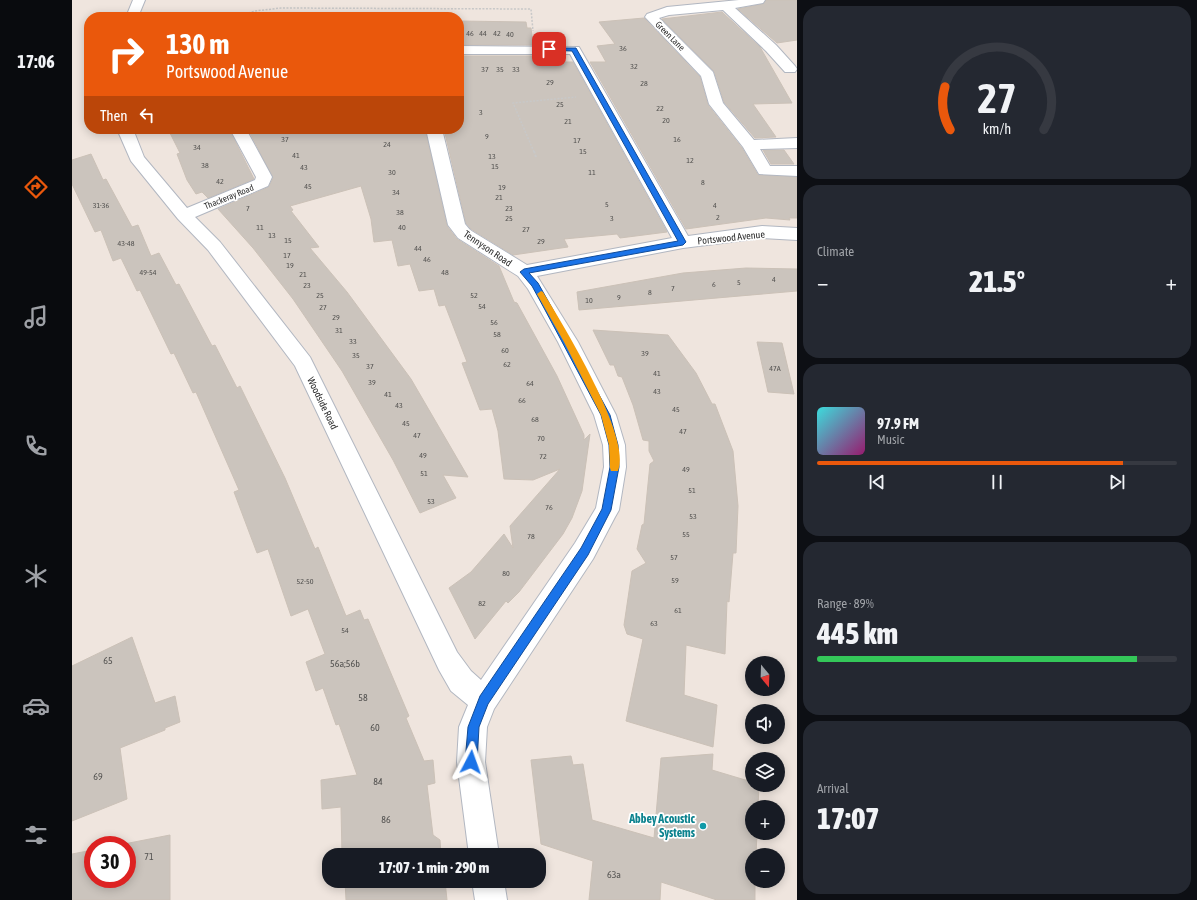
<!DOCTYPE html>
<meta charset="utf-8">
<style>
:root{--surface:#171b24;--page:#242831;--text:#f1f3f6;--muted:#9ea1a6;--line:#363941;--accent:#ea580c}
body{margin:0;font-family:"Asap Condensed",sans-serif;background:var(--page);color:var(--text);height:100vh;display:flex;flex-direction:column;font-size:15px;white-space:nowrap}
*{box-sizing:border-box;margin:0}
p{font-size:13px;color:var(--muted)}
.icon{flex:none;width:22px;height:22px;fill:none;stroke:currentColor;stroke-width:2;stroke-linecap:round;stroke-linejoin:round}
.map{position:relative;flex:1;overflow:hidden}
.drawer{display:flex;flex-direction:column;gap:6px;padding:6px;background:#0d0f14;width:400px}
.drawer>*{flex:none}
.hud{position:absolute;left:12px;top:12px;width:380px;height:122px;border-radius:16px;box-shadow:0 2px 10px #0003;background:#ea580c;color:#fff;overflow:hidden}
.needle{width:26px;rotate:161deg}
.controls{position:absolute;left:673px;top:656px;display:grid;gap:8px}
.controls a{display:grid;place-items:center;width:40px;height:40px;border-radius:50%;background:var(--surface);box-shadow:0 2px 10px #0003;font-size:20px}
.speed{position:absolute;left:12px;top:836px;display:flex;gap:8px;font-size:20px;font-weight:700;text-align:center}
.speed>*{display:grid;place-content:center;width:52px;height:52px;border-radius:50%;background:var(--surface);box-shadow:0 2px 10px #0003;line-height:1}
.speed .limit{border:6px solid #d22;background:#fff;color:#111}
.pin{position:absolute;display:grid;place-items:center;width:34px;height:34px;color:#fff;margin:-17px;border-radius:8px;box-shadow:0 2px 6px #0006}
.me{position:absolute;width:44px;margin:-22px;rotate:4deg;stroke-linejoin:round;filter:drop-shadow(0 0 3px #0008)}
.turn{display:flex;align-items:center;gap:14px;height:84px;padding:0 16px;font-size:18px}
.turn .icon{width:52px;height:52px;stroke-width:2.5}
.turn b{display:block;font-size:28px;line-height:34px}
.then{display:flex;align-items:center;height:38px;padding:0 16px;background:#0003;gap:8px;font-size:15px}
.big{font-size:30px;font-weight:800;line-height:1.1}
.drawer .widget{flex:1;display:flex;flex-direction:column;justify-content:center;gap:6px;min-width:0;padding:0 14px;border-radius:16px;background:var(--page)}
.drawer .dial{align-items:center;gap:0}
.dial svg{height:104px;overflow:visible;fill:none;stroke:var(--line);stroke-width:7;stroke-linecap:round;text-anchor:middle}
.dial text{fill:var(--text);stroke:none}
.song{display:flex;align-items:center;gap:12px}
.cover{width:48px;height:48px;border-radius:6px;background:linear-gradient(135deg,hsl(180 70% 55%),hsl(320 70% 35%))}
.played{height:4px;border-radius:2px;background:linear-gradient(90deg,var(--accent) 85%,var(--line) 85%)}
.keys{display:flex;justify-content:space-around;direction:ltr}
.heat{display:flex;justify-content:space-between;align-items:center;font-size:22px;direction:ltr}
.charge{height:6px;border-radius:3px;background:linear-gradient(90deg,#34c759 89%,var(--line) 0)}
.trip{position:absolute;left:250px;top:848px;width:224px;height:40px;border-radius:16px;background:var(--surface);box-shadow:0 2px 10px #0003;font-weight:800;line-height:40px;text-align:center}
main{display:flex;flex:1;min-height:0}
.tabs{display:flex;flex-direction:column;width:72px;justify-content:space-around;align-items:center;background:#090b0e;color:var(--muted)}
.tabs .icon{width:28px;height:28px}
.tabs .active{color:var(--accent)}
.tabs b{font-size:18px;color:var(--text)}
.map>svg:first-child{display:block}
.building{fill:#cbc4bd;stroke:#cbc1b7}
.lines{fill:none;stroke-linecap:round;stroke-linejoin:round}
.minor-casing{stroke:#b2b7c1;stroke-width:2}
.path-far1{stroke:#c8c8c8;stroke-width:1.5;stroke-dasharray:2 1.5;stroke-linecap:butt}
.path{stroke:#c8c8c8;stroke-width:2;stroke-dasharray:2.5 1.5;stroke-linecap:butt}
.minor{fill:#fff;fill-rule:evenodd}
.route{fill:#1a73e8;stroke:#114b97}
.slow{fill:#f59e0b}
.culture-dot{fill:#0f9aa8;stroke:#fff;stroke-width:1.5}
.labels{text-anchor:middle;stroke-width:3.5;stroke-linejoin:round;paint-order:stroke}
.number-label{font-size:8px;fill:#545351}
.far-street-label{font-size:9px;fill:#2d2d2d;stroke:#fff}
.street-label{font-size:10px;fill:#2d2d2d;stroke:#fff}
.near-number-label{font-size:10px;fill:#545351}
.near-culture-label{font-size:12px;font-weight:bold;fill:#0d838f;stroke:#fff;text-anchor:end}
</style>
<main>
<nav class="tabs">
<b>17:06</b>
<svg class="icon active" aria-label="directions" viewBox="0 0 24 24"><path d="M12 3l9 9-9 9-9-9zM9 14v-3h6M13 9l2 2-2 2"/></svg>
<svg class="icon" aria-label="music" viewBox="0 0 24 24"><path d="M9 18V5l10-2v13"/><circle cx="6" cy="18" r="3"/><circle cx="16" cy="16" r="3"/></svg>
<svg class="icon" aria-label="phone" viewBox="0 0 24 24"><path d="M5 4h4l2 5-3 2q2 4 5 5l2-3 5 2v4C11 20 4 13 5 4z"/></svg>
<svg class="icon" aria-label="climate" viewBox="0 0 24 24"><path d="M12 3v18M4 7l16 10M4 17L20 7"/></svg>
<svg class="icon" aria-label="car" viewBox="0 0 24 24"><path d="M5 17H2v-5l4-1 3-4h7l3 4 3 1v5h-3M9 17h6M6 11h13"/><circle cx="7" cy="17" r="2"/><circle cx="17" cy="17" r="2"/></svg>
<svg class="icon" aria-label="filters" viewBox="0 0 24 24"><path d="M4 7h16M4 17h16"/><circle cx="9" cy="7" r="2"/><circle cx="15" cy="17" r="2"/></svg>
</nav>
<div class="map">
<svg width="725" height="900" viewBox="0 0 725 900">
<rect width="100%" height="100%" fill="#efe5de"/>
<path class="building" d="M694,0h31v40l-20,3 -39,-34 25,-5z
M650,12l38,35 32,56 -39,1 23,33 -21,1 -31,-36 -10,-31 -52,-52z
M572,18l56,59 8,28 34,43 16,27 39,2v41h-8l1,2 -24,-2 -80,11 -96,-167h16l-9,-16 18,-2 -16,-22z
M387,21l67,1 1,6h4l2,17h-74z
M387,56h75v6h39l94,170 -47,6 -3,-4 -53,5 4,8 -55,8 -42,-26 -5,-6 -22,-94h15z
M96,129h61l25,50 -46,19 -6,-6 -6,2 -9,-14 -10,-26 3,-1z
M176,129h177l22,97 10,13 42,27 15,36 3,1 40,73 27,59v5l6,-6 -8,57 -10,27 -9,16 -44,58 -11,11 -2,-2 -31,38 -26,-51 22,-16 33,-38 9,14 -3,-22 50,-57 -27,11 -29,-1 -6,-48 -6,-22 -12,1 -18,-47 5,-1 -22,-57 -6,1 -5,-17 -15,2 -9,-27 -12,2 -6,-26 -18,2 -3,-23 -10,-33 -71,20 3,4 -2,1 28,36 -9,1 37,44 64,87 57,98 -25,-2 13,23 -36,15 -27,-53 -51,-89 -49,-72 -40,-51 -35,-39 51,-22 4,-9z
M691,150h21l10,14h-23z
M19,154l12,26 3,-1 26,48 6,-2 13,31 8,-3 17,32 3,-1 33,62 3,-1 22,43 3,-2 45,92 30,71 3,-2 28,69 14,-6 4,10 4,-1 41,97 -3,2 18,43 9,-1 2,23 -8,2 6,50 7,5 1,15h-99l-1,-48 -19,2 -1,-29 36,-5 -18,-51 -3,1 -13,-37 -7,3 -10,-29 19,-8 -17,-45 -17,7 -23,-67 -11,4 -23,-61 5,-2 -43,-98 -3,1 -19,-40 -3,1 -31,-64 -3,1 -16,-33 -8,3 -12,-31 -6,2 -23,-48v-24z
M674,268l51,1v22l-218,19 -2,-18 106,-19z
M521,330l75,5 28,38 16,31h3l18,47 5,55 -2,47h-3l-4,49 -2,-1 -2,53 -39,-9 -2,50 33,10 -4,42 -87,-26 17,-82 -16,-5 -3,-9 8,-54 14,-8 -9,-14 5,-24 2,-1 6,-60 4,-3 -5,-10v-10l-6,-1 -10,-35 -11,-28 -4,-1 -4,-11h-4z
M685,342l25,1 12,51 -26,-2z
M60,637l23,66 20,-7 5,26 -15,6v2l-45,18 7,51 -55,22v-155z
M641,754l-1,16 40,12v3h7l-1,22h-6v26h5l-1,22h-4v26h3v19h-38l-56,-18 -1,18h-71l4,-39 -52,-17 -10,-84 40,-4 2,9 10,-1 9,56 62,18 7,-80z
M98,835v65h-98v-46l21,-4v29h34v-34h-8z
M273,881h100l2,19h-101z"/>
<g class="lines">
<defs>
<path id="minor" d="M61,0h12l-7,17h-12z
M667,0h26l-2,3 -28,5 41,37 19,21 2,3 -2,3h-10l-19,-21 -43,-41 -54,5 -10,3 54,54 10,31 31,37 43,-2v10l-37,1 10,17h27v10l-38,-2 -16,-27 -34,-43 -8,-28 -56,-59 2,-3 20,-7z
M387,46l120,1 109,189 74,-10 35,2v12l-35,-2 -79,10 -146,28 41,66 38,73 9,30 1,22 -7,43 -4,7 -22,42 -99,150 -7,18 -2,35 14,93h-30l-12,-93 2,-35 9,-22 -17,-14 -12,-21 -144,-304 -87,-116 -30,-31 -47,-58 -14,-32h16l11,28 43,51 68,-28 1,-3 -26,-48h16l26,48 -4,9 -73,31 25,25 90,115 147,295 14,19 10,9 94,-137 21,-35 8,-41 -1,-22 -9,-30 -36,-73 -30,-53 -10,-13 -60,-38 -10,-13 -22,-96h16l23,95 5,6 57,35 145,-27 -102,-184h-111z
M400,881h32l3,19h-32z"/>
</defs>
<use href="#minor" class="minor-casing"/>
<path class="path-far1" d="M163,17l20,-6 26,-3 250,1 2,22
M462,152l-21,-49 63,-6"/>
<path class="path" d="M462,151l2,6"/>
<use href="#minor" class="minor"/>
</g>
<path class="route" d="M477,48h27l110,194 -3,3 -154,28 9,10 14,25 58,107 8,30 1,22 -8,43 -23,45 -100,149 -9,23 -2,35 -2,4 -4,2 -5,-2 -1,-4 3,-35 12,-31 101,-148 21,-39 8,-42 -1,-22 -8,-30 -57,-107 -12,-22 -12,-14 4,-3 154,-28 -106,-190 -25,-1z"/>
<path class="slow" d="M469,291l2,1c19,31 90,147 75,179h-7l-1,-3 -1,-23 -8,-30 -37,-73 -27,-48z"/>
<circle class="culture-dot" cx="631" cy="826" r="4"/>
<g class="labels">
<g class="number-label">
<text x="398" y="36">46</text>
<text x="411" y="36">44</text>
<text x="425" y="36">42</text>
<text x="438" y="37">40</text>
<text x="551" y="51">36</text>
<text x="562" y="69">32</text>
<text x="413" y="72">37</text>
<text x="428" y="72">35</text>
<text x="444" y="72">33</text>
<text x="478" y="85">29</text>
<text x="572" y="86">28</text>
<text x="488" y="107">25</text>
<text x="588" y="111">22</text>
<text x="409" y="115">3</text>
<text x="594" y="123">20</text>
<text x="496" y="124">21</text>
<text x="415" y="139">9</text>
<text x="213" y="142">37</text>
<text x="605" y="142">16</text>
<text x="505" y="143">17</text>
<text x="315" y="147">24</text>
<text x="125" y="150">34</text>
<text x="511" y="154">15</text>
<text x="224" y="158">41</text>
<text x="420" y="159">13</text>
<text x="618" y="163">12</text>
<text x="133" y="168">38</text>
<text x="423" y="169">15</text>
<text x="232" y="170">43</text>
<text x="320" y="175">30</text>
<text x="520" y="175">11</text>
<text x="148" y="184">42</text>
<text x="631" y="185">8</text>
<text x="236" y="189">45</text>
<text x="430" y="190">19</text>
<text x="324" y="195">34</text>
<text x="427" y="200">21</text>
<text x="535" y="207">5</text>
<text x="29" y="208">31-36</text>
<text x="643" y="208">4</text>
<text x="176" y="211">7</text>
<text x="437" y="211">23</text>
<text x="328" y="215">38</text>
<text x="646" y="220">2</text>
<text x="437" y="221">25</text>
<text x="540" y="221">3</text>
<text x="188" y="230">11</text>
<text x="330" y="230">40</text>
<text x="454" y="232">27</text>
<text x="200" y="238">13</text>
<text x="216" y="243">15</text>
<text x="469" y="244">29</text>
<text x="54" y="246">43-48</text>
<text x="346" y="251">44</text>
<text x="215" y="258">17</text>
<text x="355" y="262">46</text>
<text x="218" y="268">19</text>
<text x="76" y="275">49-54</text>
<text x="373" y="275">48</text>
<text x="231" y="277">21</text>
<text x="702" y="282">4</text>
<text x="667" y="285">5</text>
<text x="642" y="287">6</text>
<text x="235" y="288">23</text>
<text x="601" y="291">7</text>
<text x="578" y="295">8</text>
<text x="248" y="298">25</text>
<text x="402" y="298">52</text>
<text x="547" y="300">9</text>
<text x="517" y="303">10</text>
<text x="410" y="309">54</text>
<text x="251" y="310">27</text>
<text x="264" y="320">29</text>
<text x="422" y="325">56</text>
<text x="267" y="333">31</text>
<text x="425" y="337">58</text>
<text x="281" y="344">33</text>
<text x="433" y="353">60</text>
<text x="573" y="356">39</text>
<text x="284" y="358">35</text>
<text x="435" y="367">62</text>
<text x="298" y="369">37</text>
<text x="703" y="371">47A</text>
<text x="585" y="376">41</text>
<text x="300" y="385">39</text>
<text x="458" y="386">64</text>
<text x="585" y="394">43</text>
<text x="316" y="397">41</text>
<text x="450" y="403">66</text>
<text x="327" y="408">43</text>
<text x="604" y="412">45</text>
<text x="463" y="422">68</text>
<text x="334" y="426">45</text>
<text x="611" y="434">47</text>
<text x="345" y="438">47</text>
<text x="469" y="441">70</text>
<text x="351" y="458">49</text>
<text x="471" y="459">72</text>
<text x="614" y="472">49</text>
<text x="352" y="476">51</text>
<text x="620" y="493">51</text>
<text x="359" y="504">53</text>
<text x="477" y="510">76</text>
<text x="621" y="519">53</text>
<text x="614" y="537">55</text>
<text x="459" y="539">78</text>
<text x="602" y="560">57</text>
<text x="434" y="576">80</text>
<text x="603" y="583">59</text>
<text x="233" y="584">52-50</text>
<text x="410" y="606">82</text>
<text x="606" y="613">61</text>
<text x="582" y="626">63</text>
<text x="273" y="633">54</text>
</g>
<g class="far-street-label">
<text transform="translate(598 36) rotate(45)" y="3">Green Lane</text>
<text transform="translate(157 197) rotate(-22)" y="3">Thackeray Road</text>
</g>
<g class="street-label">
<text transform="translate(659 237) rotate(-6)" y="4">Portswood Avenue</text>
<text transform="translate(416 248) rotate(34)" y="4">Tennyson Road</text>
<text transform="translate(251 403) rotate(64)" y="4">Woodside Road</text>
</g>
<g class="near-number-label">
<text x="36" y="664">65</text>
<text x="273" y="667">56a;56b</text>
<text x="291" y="701">58</text>
<text x="303" y="731">60</text>
<text x="26" y="780">69</text>
<text x="306" y="785">84</text>
<text x="314" y="823">86</text>
<text x="77" y="860">71</text>
<text x="542" y="878">63a</text>
</g>
<g class="near-culture-label">
<text x="623" y="823">Abbey Acoustic<tspan x="623" dy="14">Systems</tspan></text>
</g>
</g>
</svg>
<div class="controls">
<a><svg class="needle" viewBox="-14 -14 28 28"><path d="M0-13l5 13h-10z" fill="#e53935"/><path d="M0 13l5-13h-10z" fill="#9ea1a6"/></svg></a>
<a><svg class="icon" aria-label="sound" viewBox="0 0 24 24"><path d="M4 9h4l5-4v14l-5-4H4zM17 9q2 3 0 6"/></svg></a>
<a><svg class="icon" aria-label="layers" viewBox="0 0 24 24"><path d="M12 4l9 5-9 5-9-5zM3 14l9 5 9-5"/></svg></a>
<a>+</a>
<a>−</a>
</div>
<div class="speed"><div class="limit">30</div></div>
<div class="pin" style="left:477px;top:49px;background:#d93025"><svg class="icon" aria-label="arrive" viewBox="0 0 24 24"><path d="M6 21V4h12l-3 4 3 4H6"/></svg></div>
<svg class="me" style="left:399px;top:762px" viewBox="-20 -20 40 40"><path d="M0-17L14 15 0 8-14 15z" fill="#1a73e8" stroke="#fff" stroke-width="4"/></svg>
<div class="trip">17:07 · 1 min · 290 m</div>
<div class="hud">
<div class="turn"><svg class="icon" aria-label="right" viewBox="0 0 24 24"><path d="M7 20v-9h11M14 6l5 5-5 5"/></svg><div><b>130 m</b>Portswood Avenue</div></div>
<div class="then">Then<svg class="icon" aria-label="left" viewBox="0 0 24 24"><path d="M17 20v-9H6M10 6l-5 5 5 5"/></svg></div>
</div>
</div>
<section class="drawer">
<div class="widget dial"><svg viewBox="0 0 100 80">
<path d="M14 69A42 42 0 1 1 86 69"/>
<path d="M14 69A42 42 0 0 1 10 36" stroke="#ea580c"/>
<text x="50" y="56" font-size="32" font-weight="700">27</text>
<text x="50" y="72" font-size="11">km/h</text>
</svg></div>
<div class="widget"><p>Climate</p>
<div class="heat"><a>−</a><b class="big">21.5°</b><a>+</a></div>
</div>
<div class="widget">
<div class="song"><i class="cover"></i><div><b>97.9 FM</b><p>Music</p></div></div>
<div class="played"></div>
<div class="keys"><svg class="icon" aria-label="previous" viewBox="0 0 24 24"><path d="M18 5L8 12l10 7zM5 5v14"/></svg><svg class="icon" aria-label="pause" viewBox="0 0 24 24"><path d="M8 5v14M16 5v14"/></svg><svg class="icon" aria-label="next" viewBox="0 0 24 24"><path d="M6 5l10 7-10 7zM19 5v14"/></svg></div>
</div>
<div class="widget"><p>Range · 89%</p><b class="big">445 km</b><div class="charge"></div></div>
<div class="widget"><p>Arrival</p><b class="big">17:07</b></div>
</section>
</main>
